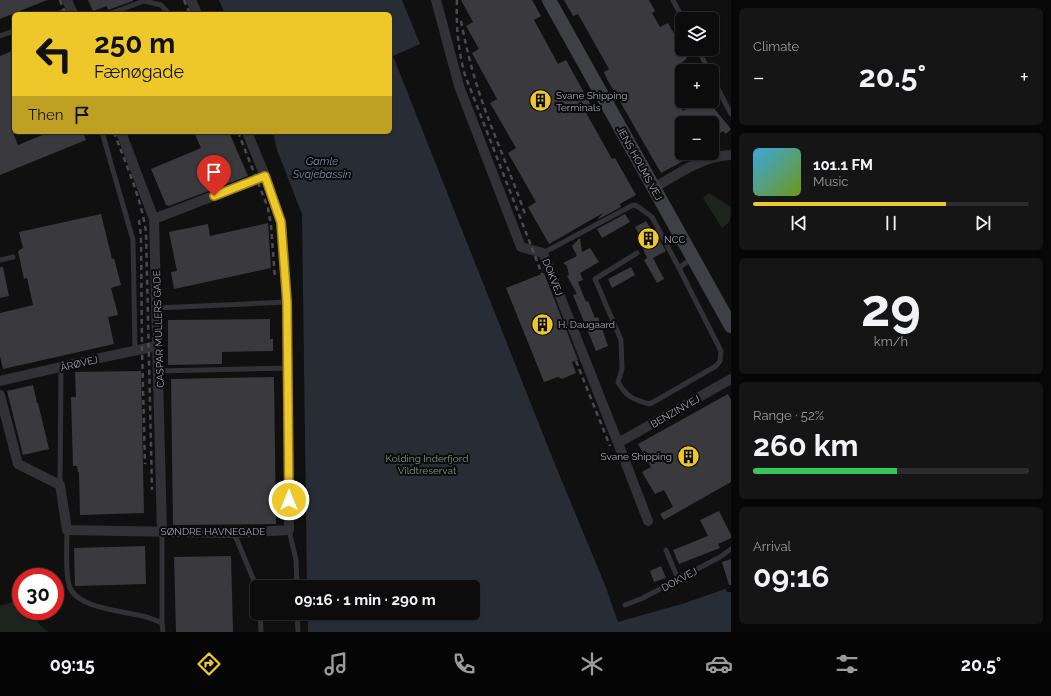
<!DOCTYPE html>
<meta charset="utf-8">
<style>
:root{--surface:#0c0c0d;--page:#151516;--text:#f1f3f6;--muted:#9a9b9d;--line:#2c2c2e;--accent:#eec82b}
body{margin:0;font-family:Raleway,sans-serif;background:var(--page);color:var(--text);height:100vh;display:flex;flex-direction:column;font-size:15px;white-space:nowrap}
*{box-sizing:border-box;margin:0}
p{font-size:13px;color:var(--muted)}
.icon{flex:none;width:22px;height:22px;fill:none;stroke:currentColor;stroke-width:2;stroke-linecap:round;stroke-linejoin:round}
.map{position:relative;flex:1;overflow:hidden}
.details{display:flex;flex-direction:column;gap:8px;padding:8px;background:#070707;width:320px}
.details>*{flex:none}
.guide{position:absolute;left:12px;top:12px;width:380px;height:122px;border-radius:6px;box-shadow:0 1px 3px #0004,0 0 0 1px var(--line);background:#eec82b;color:#111;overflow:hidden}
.buttons{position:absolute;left:675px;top:12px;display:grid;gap:8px}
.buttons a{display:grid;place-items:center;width:44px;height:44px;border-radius:6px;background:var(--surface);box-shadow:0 1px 3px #0004,0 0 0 1px var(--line);font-size:20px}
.speed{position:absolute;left:12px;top:568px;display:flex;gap:8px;font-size:20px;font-weight:700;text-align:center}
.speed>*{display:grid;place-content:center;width:52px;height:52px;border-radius:50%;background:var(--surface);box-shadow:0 1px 3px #0004,0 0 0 1px var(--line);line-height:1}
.speed .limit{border:6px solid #d22;background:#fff;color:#111}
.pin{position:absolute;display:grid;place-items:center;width:34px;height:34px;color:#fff;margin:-41px -17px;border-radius:50% 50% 50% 0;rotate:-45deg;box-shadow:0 0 4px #0007}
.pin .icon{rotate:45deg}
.me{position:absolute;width:44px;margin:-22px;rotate:0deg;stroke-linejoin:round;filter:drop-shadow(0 0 3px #0008)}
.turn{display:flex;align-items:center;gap:14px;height:84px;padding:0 16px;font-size:18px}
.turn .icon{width:52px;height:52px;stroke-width:2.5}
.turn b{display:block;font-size:28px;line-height:34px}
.then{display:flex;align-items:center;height:38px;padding:0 16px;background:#0003;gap:8px;font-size:15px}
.big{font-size:30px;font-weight:700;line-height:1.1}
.details .card{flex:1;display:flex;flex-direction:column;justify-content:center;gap:6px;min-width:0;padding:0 14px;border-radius:6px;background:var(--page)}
.details .dial{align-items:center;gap:0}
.dial b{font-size:52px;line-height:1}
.song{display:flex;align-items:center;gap:12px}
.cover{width:48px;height:48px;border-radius:6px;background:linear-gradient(135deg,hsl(200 70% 55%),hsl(80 70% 35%))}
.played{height:4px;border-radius:2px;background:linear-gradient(90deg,var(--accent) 70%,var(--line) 70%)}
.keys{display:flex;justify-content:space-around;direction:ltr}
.heat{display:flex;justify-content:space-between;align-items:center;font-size:22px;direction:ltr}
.charge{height:6px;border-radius:3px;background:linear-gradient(90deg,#34c759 52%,var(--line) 0)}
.trip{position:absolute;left:250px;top:580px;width:230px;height:40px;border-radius:6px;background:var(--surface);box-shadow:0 1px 3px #0004,0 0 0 1px var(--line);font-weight:700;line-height:40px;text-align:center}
.dock{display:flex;height:64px;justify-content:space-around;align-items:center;background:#050505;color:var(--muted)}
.dock .icon{width:28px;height:28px}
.dock .active{color:var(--accent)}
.dock b{font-size:18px;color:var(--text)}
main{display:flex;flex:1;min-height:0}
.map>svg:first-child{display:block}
.green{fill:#1d241e}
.water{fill:#272d35}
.building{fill:#3a3a3e}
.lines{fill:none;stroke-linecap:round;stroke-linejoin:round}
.lane{stroke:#313136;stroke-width:5}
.street{stroke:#313136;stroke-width:10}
.secondary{stroke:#3f4046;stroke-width:14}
.rail{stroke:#4a4b51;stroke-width:2.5;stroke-dasharray:5 4;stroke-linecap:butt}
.route-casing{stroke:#9b821c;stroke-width:10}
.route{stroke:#eec82b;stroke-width:7}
.labels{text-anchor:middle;stroke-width:4;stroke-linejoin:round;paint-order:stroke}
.poi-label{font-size:10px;fill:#a1a4b2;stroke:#0b0b0c;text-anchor:start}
.street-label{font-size:10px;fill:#a1a4b2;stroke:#0b0b0c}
.park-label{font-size:10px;fill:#789d80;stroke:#0b0b0c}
.water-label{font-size:11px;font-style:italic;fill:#788dad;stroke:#0b0b0c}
</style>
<main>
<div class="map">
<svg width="731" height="632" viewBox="0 0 731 632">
<rect width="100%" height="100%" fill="#101011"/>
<path class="green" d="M709,193l22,14c0,10 0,16 -9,21l-19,-30z
M18,600l3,4v7h7c9,9 10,14 21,21h-49v-26z"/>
<path class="water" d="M219,0h183l18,44 -27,12 161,406 51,123 13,37 67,-19 40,-14 2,3h4v40h-423v-19h165v-26h-166l-5,-373 -25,-64 -4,-18h117v-118h-165z"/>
<path class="building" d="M0,0h47l-47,19z
M88,0h45v1l-25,9 -1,-4 -14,5z
M461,0h71l9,16 -7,4 24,44 8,-4 26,47 -7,4 27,48 3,-1 21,37 -16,9 1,3 -24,13 6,-7 -54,31 -21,-37 8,-5 -28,-49 8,-5 -26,-45 7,-4 -25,-46 7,-4 -13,-23 7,-4z
M564,0h85l6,11 -3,2 8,14 8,-4 9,16 5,-3v13h4l3,5 -4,2 2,2 -12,11 7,12v12l-7,4 8,14 20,-10h5l23,28 -5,5 -3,-3 -7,5 -4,-4v-9h-13l-4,-6 -13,6 -6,5 6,10v15h16l-37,20 -54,-94 -3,-7 5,-3 -31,-55 -5,2z
M14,50v85l4,10 32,-13h33l3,8 -86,35v-119z
M194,132h35l19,44 -79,30 -3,-1 -15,-36 50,-21z
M101,214l11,45 2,-1 7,27 -10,3 7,27 -10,2 6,27 -111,25 -3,-13v-43l33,-8 -6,-27 -3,1 -6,-28 5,-3 -4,-16z
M625,214l5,8 -28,16 -5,-9z
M646,221l11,19 2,-1 7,12 -13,7 11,21 -7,4 -13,-23 3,-2 -5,-11 2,-4 -9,-16z
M268,223l3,45 -97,21 -3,-17 6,-1 -8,-39 39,-8 2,12z
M580,238l2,14 8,-4 9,14 -19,11 3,7 -5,2 8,20 2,-1 7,17 3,-1 10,29 -12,5 -23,-56 4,-1 -10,-18 2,-1 -2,-9 -4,-3 14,-7 -5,-10z
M0,267h3l6,29 -9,2z
M631,267l4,8 -23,13 -4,-9z
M544,273l34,87 -6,2 4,11 -14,6 -4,-2 -14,5 -38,-94z
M270,319v20h3v12l-51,1v12l-54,1v-45z
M141,371l3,142 -64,2 -1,-43h-1l-1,-6h-4l-2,-69h5l-1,-25z
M274,377l2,147 -103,1 -2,-146z
M33,385l4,18h1l11,46 -26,6 -16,-64z
M728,394l3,6v82l-67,38 -4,-6 13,-7 -9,-17 -9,4 -13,-22 9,-5 -13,-23z
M719,511l12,24v3l-13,6 2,4 -41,16 -6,-14 35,-14 -8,-16z
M145,546l1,38 -71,2 -1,-38z
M231,556l2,76h-57l-2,-75z
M731,559v26h-2l-7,-23z
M661,566l5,12 -12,4 -4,-11z"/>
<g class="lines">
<path class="lane" d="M673,0l10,19
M57,14l14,-6
M109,14l35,-13 17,4 8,9
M0,36l14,-5
M698,49l11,22
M712,77l19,37
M102,132l31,108 2,110
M543,253l90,-48 4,1 15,11 27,51 13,-10
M637,253l-42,26 26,61 1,29 -4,13c8,15 16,18 32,22l66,-38 4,-5 1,-10 -42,-83
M0,260l13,-3
M157,308l130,-6
M159,371l129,-3
M60,485l1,-118
M67,530c0,16 -2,40 2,55 6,23 53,26 73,31 7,1 14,5 20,7
M289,530l7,30 1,27
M162,532v91l1,9
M234,533l23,55
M666,550l12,29
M625,605l18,-7 77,-41 11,-8
M260,613l1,19
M297,613l1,19"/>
<path class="street" d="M67,0l6,14
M191,0l6,14
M436,0l23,86 62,161 22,6 75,190 30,78
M121,132l33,87 8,313
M654,188c23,-14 49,-32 77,-33
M154,219l111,-43
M0,381l95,-22 62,-13
M0,395l18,69 42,21 7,45 167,3 55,-3 -2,-228 -6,-80 -16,-46 -18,-44
M618,443l113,-64"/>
<path class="secondary" d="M549,0l182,326"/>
<path class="rail" d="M60,0l5,14
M184,0l6,14
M457,0c-1,26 1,50 8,75l77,199
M461,21c7,37 17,72 31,107 11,29 23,57 33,86
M114,132c12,33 27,65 32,100l6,258
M238,132l30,76 3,17 4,54
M139,220l2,17 1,112 3,115
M576,361l34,85"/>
</g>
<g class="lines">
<defs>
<path id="route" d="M214,196l51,-20 16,46 6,80 2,198"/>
</defs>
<use href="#route" class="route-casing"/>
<use href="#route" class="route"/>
</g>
<defs>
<symbol id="building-disc" viewBox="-11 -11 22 22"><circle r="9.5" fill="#eec82b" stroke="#0b0b0c"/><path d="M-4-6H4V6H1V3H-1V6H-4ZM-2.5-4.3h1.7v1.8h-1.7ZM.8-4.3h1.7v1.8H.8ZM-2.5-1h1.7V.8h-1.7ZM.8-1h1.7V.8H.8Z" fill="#111"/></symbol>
</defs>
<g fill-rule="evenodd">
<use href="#building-disc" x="528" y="88" width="25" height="25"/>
<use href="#building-disc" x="636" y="226" width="25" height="25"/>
<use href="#building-disc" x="530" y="312" width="25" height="25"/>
<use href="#building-disc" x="676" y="444" width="25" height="25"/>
</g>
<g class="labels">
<g class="poi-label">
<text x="556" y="99">Svane Shipping<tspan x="556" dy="12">Terminals</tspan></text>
<text x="664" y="243">NCC</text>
<text x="558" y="328">H. Daugaard</text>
<text x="672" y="460" text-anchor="end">Svane Shipping</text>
</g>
<g class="street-label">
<text transform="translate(640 163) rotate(61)" y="4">JENS HOLMS VEJ</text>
<text transform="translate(553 277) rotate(68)" y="4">DOKVEJ</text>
<text transform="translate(158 329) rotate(-92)" y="4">CASPAR MÜLLERS GADE</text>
<text transform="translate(79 363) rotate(-13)" y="4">ÅRØVEJ</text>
<text transform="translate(675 411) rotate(-30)" y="4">BENZINVEJ</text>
<text x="213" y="535">SØNDRE HAVNEGADE</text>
<text transform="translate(679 579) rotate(-28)" y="4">DOKVEJ</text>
</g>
<g class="park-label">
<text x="427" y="462">Kolding Inderfjord<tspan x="427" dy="12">Vildtreservat</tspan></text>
</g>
<g class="water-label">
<text x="322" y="165">Gamle<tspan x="322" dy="13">Svajebassin</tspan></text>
</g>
</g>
</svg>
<div class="buttons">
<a><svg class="icon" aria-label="layers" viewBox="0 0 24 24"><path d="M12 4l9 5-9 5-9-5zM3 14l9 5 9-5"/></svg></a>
<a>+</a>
<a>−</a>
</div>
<div class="speed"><div class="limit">30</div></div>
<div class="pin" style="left:214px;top:196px;background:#d93025"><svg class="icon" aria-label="arrive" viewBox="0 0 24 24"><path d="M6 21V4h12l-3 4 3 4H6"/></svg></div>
<svg class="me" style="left:289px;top:500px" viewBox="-20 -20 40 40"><circle r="17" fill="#eec82b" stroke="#fff" stroke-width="3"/><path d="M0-11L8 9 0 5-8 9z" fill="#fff"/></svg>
<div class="trip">09:16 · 1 min · 290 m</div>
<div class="guide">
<div class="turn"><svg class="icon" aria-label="left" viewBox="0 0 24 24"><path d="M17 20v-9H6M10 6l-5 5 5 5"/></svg><div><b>250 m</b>Fænøgade</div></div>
<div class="then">Then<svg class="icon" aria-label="arrive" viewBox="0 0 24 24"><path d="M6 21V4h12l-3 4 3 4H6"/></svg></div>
</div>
</div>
<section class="details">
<div class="card"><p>Climate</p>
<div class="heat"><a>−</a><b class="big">20.5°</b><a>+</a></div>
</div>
<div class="card">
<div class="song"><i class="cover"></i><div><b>101.1 FM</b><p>Music</p></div></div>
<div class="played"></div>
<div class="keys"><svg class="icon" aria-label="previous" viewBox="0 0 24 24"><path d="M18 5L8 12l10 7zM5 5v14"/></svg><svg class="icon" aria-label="pause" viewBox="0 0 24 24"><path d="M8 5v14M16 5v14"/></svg><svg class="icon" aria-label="next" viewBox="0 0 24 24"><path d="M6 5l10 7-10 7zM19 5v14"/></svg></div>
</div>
<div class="card dial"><b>29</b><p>km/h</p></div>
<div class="card"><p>Range · 52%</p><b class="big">260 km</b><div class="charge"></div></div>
<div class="card"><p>Arrival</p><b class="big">09:16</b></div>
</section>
</main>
<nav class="dock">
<b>09:15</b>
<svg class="icon active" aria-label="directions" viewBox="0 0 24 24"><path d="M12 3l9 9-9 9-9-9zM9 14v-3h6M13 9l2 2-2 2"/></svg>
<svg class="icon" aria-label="music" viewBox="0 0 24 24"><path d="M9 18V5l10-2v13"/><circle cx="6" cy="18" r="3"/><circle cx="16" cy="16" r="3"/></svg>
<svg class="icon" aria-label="phone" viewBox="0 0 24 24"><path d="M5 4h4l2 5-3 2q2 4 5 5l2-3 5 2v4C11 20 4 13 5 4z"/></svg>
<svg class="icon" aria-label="climate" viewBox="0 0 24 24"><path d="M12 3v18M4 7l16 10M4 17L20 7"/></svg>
<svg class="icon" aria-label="car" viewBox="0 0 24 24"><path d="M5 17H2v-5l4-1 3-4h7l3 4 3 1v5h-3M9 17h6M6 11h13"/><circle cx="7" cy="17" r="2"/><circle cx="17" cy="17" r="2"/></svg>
<svg class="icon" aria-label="filters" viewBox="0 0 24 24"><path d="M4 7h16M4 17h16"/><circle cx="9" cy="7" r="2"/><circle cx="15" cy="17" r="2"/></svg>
<b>20.5°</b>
</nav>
